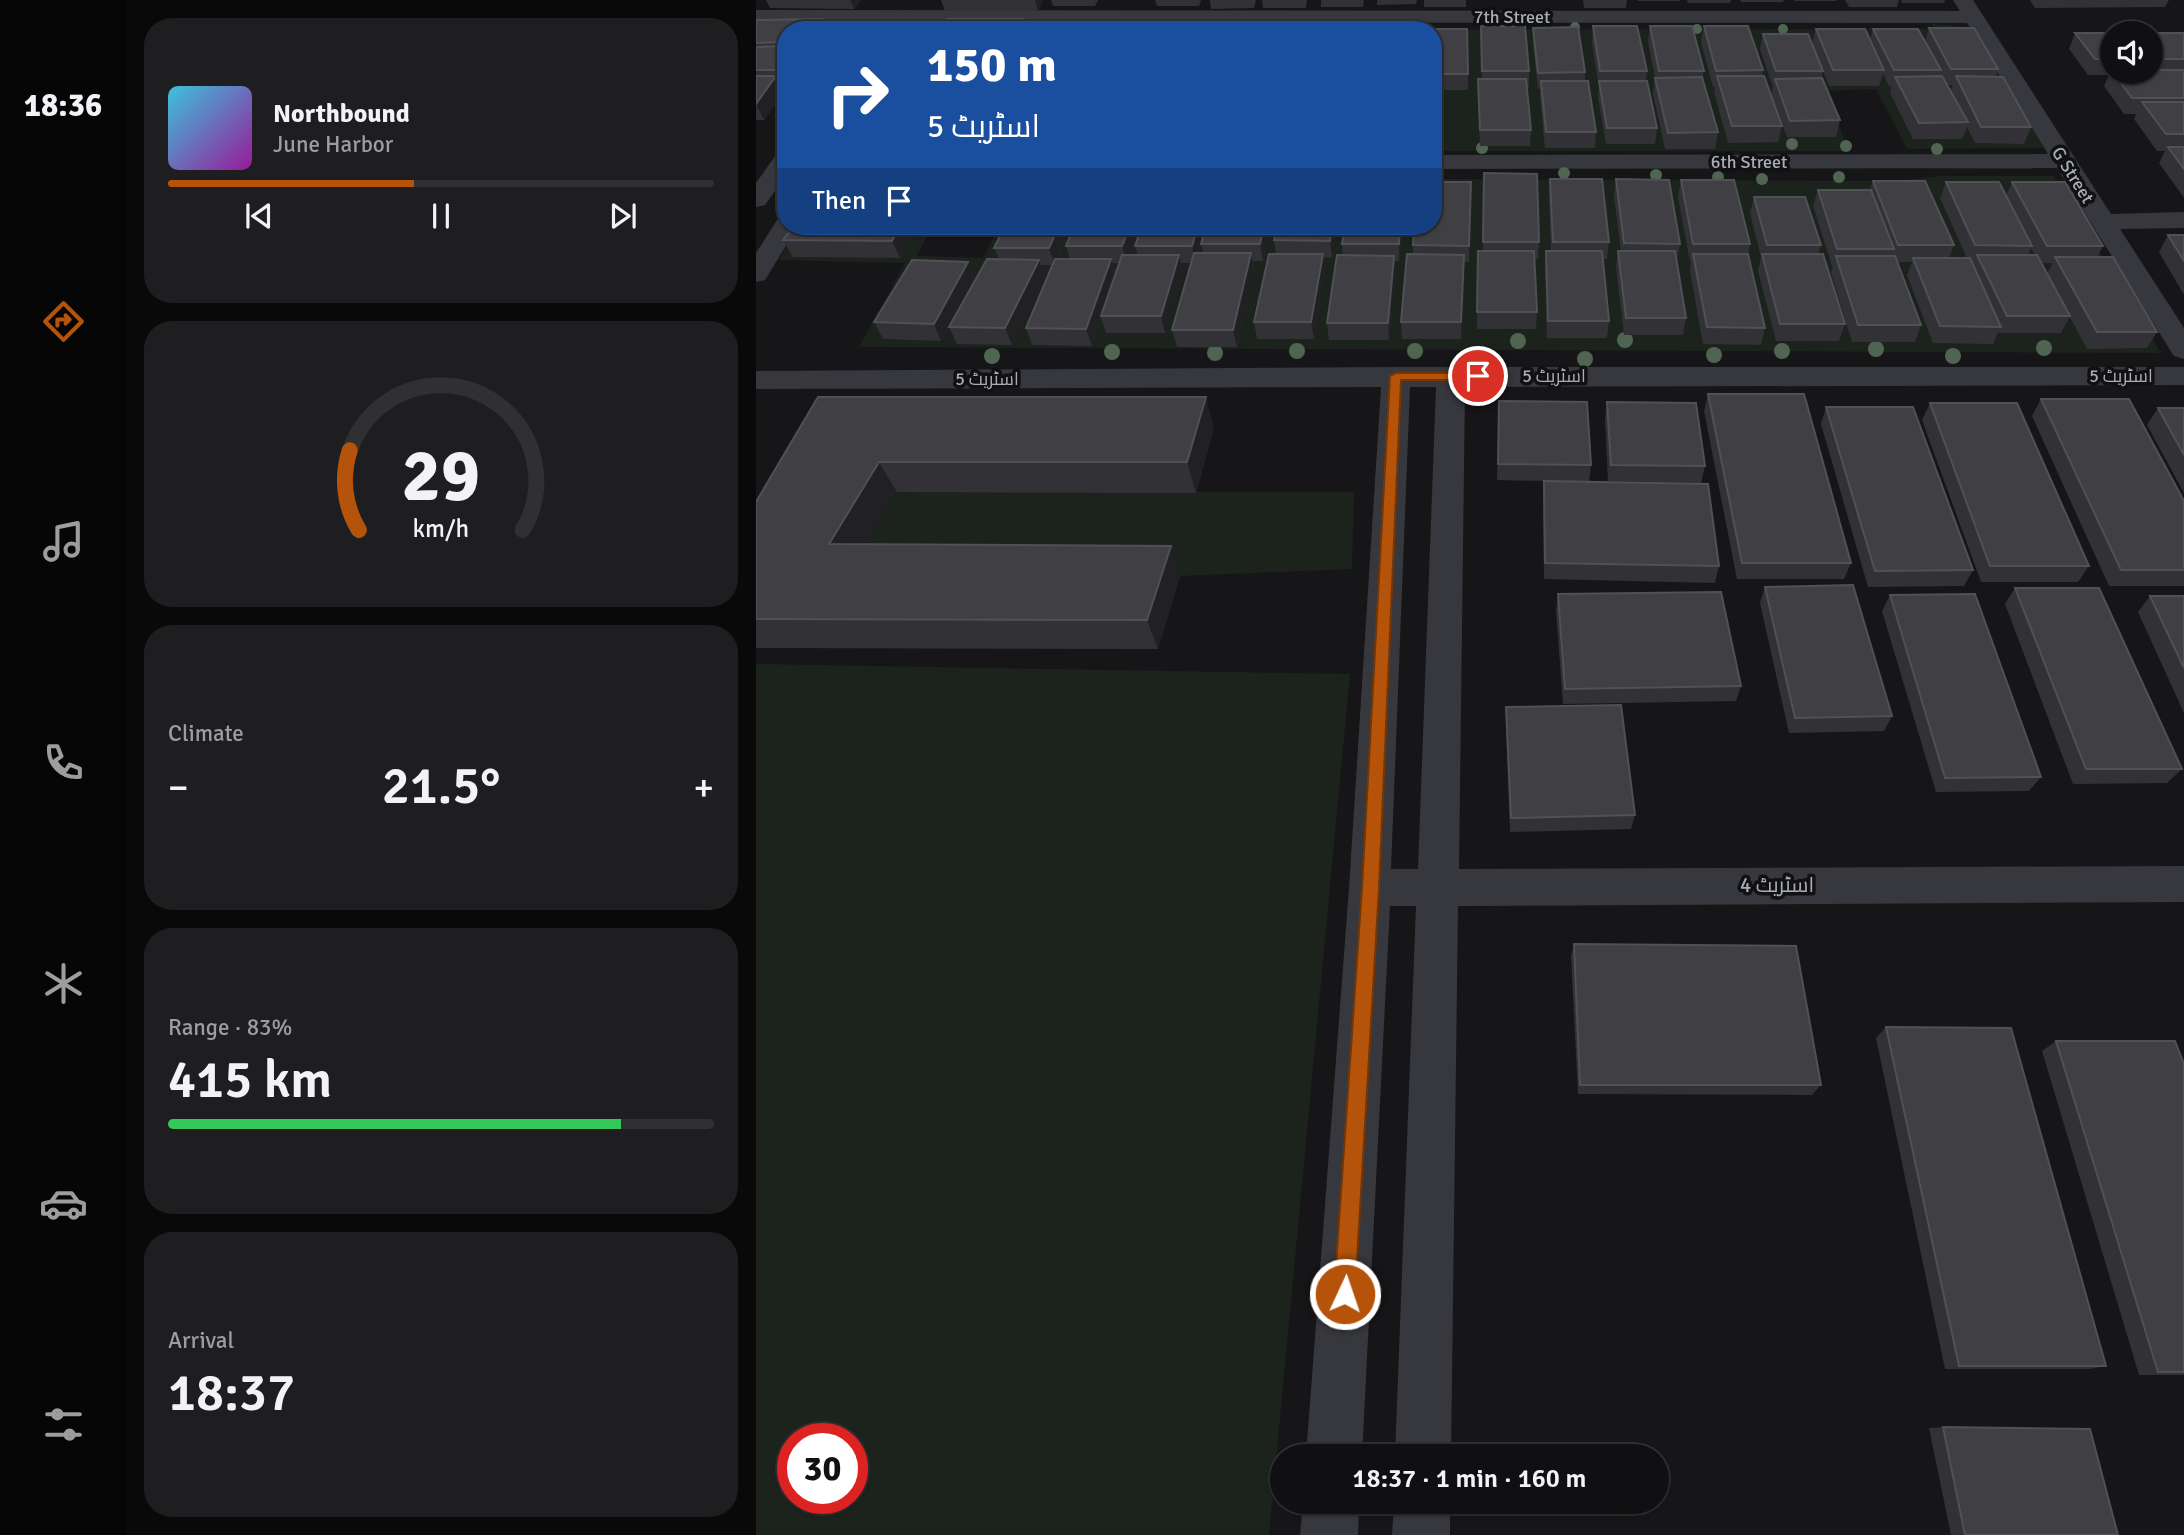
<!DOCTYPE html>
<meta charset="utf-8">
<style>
:root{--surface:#101012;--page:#1e1e20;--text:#f1f3f6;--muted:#9c9d9f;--line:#303032;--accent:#b45309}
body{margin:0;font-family:Signika,Cairo,sans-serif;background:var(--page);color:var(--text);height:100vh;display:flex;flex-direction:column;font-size:26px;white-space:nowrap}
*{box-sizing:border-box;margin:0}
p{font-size:23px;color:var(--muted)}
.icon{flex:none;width:38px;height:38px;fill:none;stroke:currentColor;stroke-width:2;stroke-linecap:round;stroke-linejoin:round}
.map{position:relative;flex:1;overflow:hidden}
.details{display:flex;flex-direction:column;gap:18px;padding:18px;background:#09090a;width:630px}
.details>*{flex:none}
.top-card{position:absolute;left:21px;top:21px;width:665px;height:214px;border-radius:28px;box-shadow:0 2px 5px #0004,0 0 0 2px var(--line);background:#1a4fa0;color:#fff;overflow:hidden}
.controls{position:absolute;left:1344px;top:21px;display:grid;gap:14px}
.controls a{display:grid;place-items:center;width:63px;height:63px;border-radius:50%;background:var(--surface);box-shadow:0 2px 5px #0004,0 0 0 2px var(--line);font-size:35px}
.speed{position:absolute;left:21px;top:1423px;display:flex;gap:14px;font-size:35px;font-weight:700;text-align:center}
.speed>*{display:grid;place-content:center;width:91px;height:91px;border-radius:50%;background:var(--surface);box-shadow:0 2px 5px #0004,0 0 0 2px var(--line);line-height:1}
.speed .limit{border:10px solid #d22;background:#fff;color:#111}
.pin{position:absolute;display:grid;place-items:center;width:60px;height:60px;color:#fff;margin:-30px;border:4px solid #fff;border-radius:50%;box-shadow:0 2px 7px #0007}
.me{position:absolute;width:77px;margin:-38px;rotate:3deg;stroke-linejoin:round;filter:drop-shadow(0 0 5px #0008)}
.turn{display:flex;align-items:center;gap:24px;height:147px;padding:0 35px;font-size:32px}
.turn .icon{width:91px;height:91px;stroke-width:2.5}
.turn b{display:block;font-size:49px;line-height:60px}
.then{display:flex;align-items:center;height:66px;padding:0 35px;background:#0003;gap:14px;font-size:26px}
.big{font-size:52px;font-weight:600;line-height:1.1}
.details .card{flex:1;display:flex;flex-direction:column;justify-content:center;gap:10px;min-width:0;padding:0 24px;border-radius:28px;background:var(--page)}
.details .dial{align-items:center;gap:0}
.dial svg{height:182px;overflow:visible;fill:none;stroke:var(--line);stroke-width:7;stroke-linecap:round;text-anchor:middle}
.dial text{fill:var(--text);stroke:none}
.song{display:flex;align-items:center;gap:21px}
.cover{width:84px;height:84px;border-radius:10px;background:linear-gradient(135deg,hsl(190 70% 55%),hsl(300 70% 35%))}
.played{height:7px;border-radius:4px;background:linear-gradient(90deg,var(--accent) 45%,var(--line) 45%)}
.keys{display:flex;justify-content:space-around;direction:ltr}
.heat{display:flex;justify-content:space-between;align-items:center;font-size:38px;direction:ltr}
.charge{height:10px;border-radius:5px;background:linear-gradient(90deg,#34c759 83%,var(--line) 0)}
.trip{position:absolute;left:514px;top:1444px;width:399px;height:70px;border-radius:35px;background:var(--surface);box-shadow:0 2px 5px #0004,0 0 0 2px var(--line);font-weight:600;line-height:70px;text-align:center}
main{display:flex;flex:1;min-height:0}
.dock{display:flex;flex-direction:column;width:126px;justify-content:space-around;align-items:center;background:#060607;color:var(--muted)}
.dock .icon{width:49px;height:49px}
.dock .on{color:var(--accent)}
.dock b{font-size:32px;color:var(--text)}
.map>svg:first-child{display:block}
.green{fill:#1c231d;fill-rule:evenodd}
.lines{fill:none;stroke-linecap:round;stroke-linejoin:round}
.minor{fill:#37383d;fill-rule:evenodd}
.tree{fill:#506452}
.wall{fill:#323236;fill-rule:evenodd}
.shaded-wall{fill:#212124}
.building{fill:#3f3f44;stroke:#4f5156;stroke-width:2}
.route{fill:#b45309;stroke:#753606;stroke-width:2}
.labels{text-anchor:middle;stroke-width:7;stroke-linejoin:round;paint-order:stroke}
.far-street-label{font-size:18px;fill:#a8adb8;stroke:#111113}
.street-label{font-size:21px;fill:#a8adb8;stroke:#111113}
</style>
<main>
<nav class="dock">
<b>18:36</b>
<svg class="icon on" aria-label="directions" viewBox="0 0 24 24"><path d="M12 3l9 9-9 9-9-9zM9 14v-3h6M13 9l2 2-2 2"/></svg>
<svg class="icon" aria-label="music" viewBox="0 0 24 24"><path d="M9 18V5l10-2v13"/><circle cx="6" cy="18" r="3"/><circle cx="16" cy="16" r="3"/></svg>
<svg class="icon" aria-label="phone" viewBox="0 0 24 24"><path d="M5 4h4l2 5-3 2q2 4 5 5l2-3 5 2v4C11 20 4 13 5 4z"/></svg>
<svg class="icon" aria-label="climate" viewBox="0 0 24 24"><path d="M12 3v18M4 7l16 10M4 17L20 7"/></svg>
<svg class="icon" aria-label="car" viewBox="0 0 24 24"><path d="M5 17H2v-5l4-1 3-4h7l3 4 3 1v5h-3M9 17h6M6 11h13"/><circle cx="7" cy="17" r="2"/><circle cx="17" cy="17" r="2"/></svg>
<svg class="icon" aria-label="filters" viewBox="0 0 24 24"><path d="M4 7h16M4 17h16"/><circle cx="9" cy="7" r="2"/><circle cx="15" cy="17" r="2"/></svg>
</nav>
<section class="details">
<div class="card">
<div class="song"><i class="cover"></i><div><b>Northbound</b><p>June Harbor</p></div></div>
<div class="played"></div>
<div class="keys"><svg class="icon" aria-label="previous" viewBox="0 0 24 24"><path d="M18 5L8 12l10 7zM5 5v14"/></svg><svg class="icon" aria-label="pause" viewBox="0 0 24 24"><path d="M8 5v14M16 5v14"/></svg><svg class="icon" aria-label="next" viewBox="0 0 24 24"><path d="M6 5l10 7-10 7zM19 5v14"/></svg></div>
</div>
<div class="card dial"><svg viewBox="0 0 100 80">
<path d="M14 69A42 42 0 1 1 86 69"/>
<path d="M14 69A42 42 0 0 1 10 34" stroke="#b45309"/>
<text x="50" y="56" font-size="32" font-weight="700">29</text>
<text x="50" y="72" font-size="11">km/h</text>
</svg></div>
<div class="card"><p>Climate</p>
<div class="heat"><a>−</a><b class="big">21.5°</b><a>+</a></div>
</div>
<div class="card"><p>Range · 83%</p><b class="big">415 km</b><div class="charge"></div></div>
<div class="card"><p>Arrival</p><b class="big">18:37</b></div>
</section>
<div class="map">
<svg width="1428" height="1535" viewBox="0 0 1428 1535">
<rect width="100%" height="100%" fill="#161618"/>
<path class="green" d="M1176,24l26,2 16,8 70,114 -137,1 -31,-60 -49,2 21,60h-415v-121h-177l679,-1z
M1186,176h112l107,177 -1302,-6 46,-84 -126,-3 18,-34h135l-15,30 66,2 16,-32h434v-47l463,2z
M141,492h457l-2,77 -172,7 -330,-2z
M0,664l594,10 -81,861h-513zM96,1438v60h-59v-60z"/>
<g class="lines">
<path class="minor" d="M1197,0h20l138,214 73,-2v16l-64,1 64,99v31l-10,-3 -4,-6 -113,-182 -624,1v-14l615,-1 -81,-131 -1211,-1v-12l1204,1z
M30,150v25l-21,30 -9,2v-24l22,-31z
M30,218v8h12l-33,54 -9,2v-29l21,-33z
M640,367h788v18l-719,2 -6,482 725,-3v36l-726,4 -7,550h-56l21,-550h-26l-28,550h-56l43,-568 32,-501 -625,2v-18zM654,387h26l-18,482h-27z
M547,1502h56l-1,33h-58z
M638,1502h56v33h-58z"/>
</g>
<g class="tree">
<circle cx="819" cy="27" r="5"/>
<circle cx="941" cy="29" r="5"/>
<circle cx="1027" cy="29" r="5"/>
<circle cx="1036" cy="144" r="6"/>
<circle cx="1090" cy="146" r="6"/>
<circle cx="726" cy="148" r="6"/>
<circle cx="1181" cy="149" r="6"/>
<circle cx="808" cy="173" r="6"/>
<circle cx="900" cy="175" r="6"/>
<circle cx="962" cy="177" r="6"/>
<circle cx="1083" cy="177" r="6"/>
<circle cx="1006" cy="179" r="6"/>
<circle cx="869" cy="340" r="8"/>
<circle cx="762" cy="341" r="8"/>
<circle cx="1288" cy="348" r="8"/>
<circle cx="1120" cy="349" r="8"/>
<circle cx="541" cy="351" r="8"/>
<circle cx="659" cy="351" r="8"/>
<circle cx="1026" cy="351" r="8"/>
<circle cx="356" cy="352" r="8"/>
<circle cx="459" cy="353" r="8"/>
<circle cx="958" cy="355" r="8"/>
<circle cx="236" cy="356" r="8"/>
<circle cx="1197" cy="356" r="8"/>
<circle cx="829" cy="359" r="8"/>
</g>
<path class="wall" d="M10,0h95l-7,9 -84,-1z
M185,0h102l-5,11h-93z
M295,0h47l-3,6h-42z
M399,0h46l-2,6h-42z
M454,0h46l-2,8 -43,1z
M506,0h45l-1,8h-43z
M565,0h43l-1,7h-42z
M621,0h40l-1,4 -39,1z
M668,0h42v7h-42z
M827,0h44l-1,8h-42z
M881,0h43v1h-42z
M931,0h44l-1,3h-42z
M984,0h44l-1,2h-42z
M1038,0h42v1h-41z
M1089,0h54l-2,7h-48z
M1145,0h44l-1,3h-42z
M1274,0h139l-4,7 -130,1z
M0,20l30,10v56h-5l3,6 -20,28h-8z
M725,26l48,45v16h-2l4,43 -1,16h-50l-2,-51v-16h4z
M837,26l54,45 -1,10 11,47 -2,16h-49l-8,-47 1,-10 -7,-45z
M894,26l54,45 -2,7 16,54 -3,17h-50l-12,-55 2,-16 -7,-36z
M948,26l59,44 -1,6 20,50 -4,16 -50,1 -14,-51 1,-5h-2l-12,-45z
M777,28l52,44v9l11,51 -1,16h-50l-5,-51v-8h-2l-5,-46z
M1173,28l69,41 -2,8 35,50 -7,17 -49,-1 -8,-16 -5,12h-49l-23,-46 2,-7h-3l-6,-12 -4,12h-50l-13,-33 7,18 -2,7 19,42 -4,17h-49l-16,-42 2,-8 -13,-38 3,-15 49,10 4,-15 54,11 3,-11 52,13zM1191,85h6l-3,6z
M711,29l1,61h-35v-60z
M1319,33h109v165l-25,-35 6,-12h-8l-23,-32 2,-5h-12l-20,-28 5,-11h-21l-19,-26zM1356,33h39v39h-39z
M728,173l55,69 -1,17h-3l2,53 -1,17h-59l1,-78h5z
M794,179l59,63 -2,17h-4l6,62 -2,17h-60l-2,-70 1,-17h5l-2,-56z
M860,179l64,65 -3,16 9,58 -3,17h-59l-8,-68 2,-16h3l-7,-55z
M925,180l69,64 -2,10 17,74 -4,17 -58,-1 -13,-73 1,-10h-1l-12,-64z
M1117,181l81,64 -5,13h18l-27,-60 6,-16 60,14 6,-14 91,64 -6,11 60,75 -10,16 -60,1 -25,-47 8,14 -9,17h-62l-1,-1 -5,12 -60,-1 -26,-68 5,-13h-15l24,63 -6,17h-63l-21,-69 2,-7h-1l-19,-60 5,-16h52zM1275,248l4,7h-7zM1285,263h12l-6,11z
M715,182l-2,80h-5l-3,77h-59l-1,-17 12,-67v-10z
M998,197l67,48 -3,9 27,70 -6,17h-63l-18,-70 3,-14 -11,-44z
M160,226l-16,32 -107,-1 -10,-17z
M249,226h66l-13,33h12l-4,-13 8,-20h66l-10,29h8l-3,-9 136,-20 -8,35h-10l1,9 -17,77h-60l-5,-17 19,-67h-10l2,9 -18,61h-59l-5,-15 -9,28 -60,-1 -6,-17 26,-63h-11l4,12 -33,68 -55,-1 -8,-17 50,-68 -5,-11zM445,244l2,9h-5zM356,263h7l-3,11z
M521,226h59l-4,32 -9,-1 2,14 -11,68h-57l-3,-17 22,-68 -2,-14z
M647,226l-4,35h-4l1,12 -7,67h-60l-2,-17 16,-68 -1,-11z
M1412,235h16v60l-25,-43z
M212,262l7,17 -34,62 -58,-2 -9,-17z
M952,394l143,169 -7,16h-107l-33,-168z
M62,397l396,31 -18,65 -299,-1 -30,52 313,32 -22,73 -402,-1v-146z
M1285,399l143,102v85h-75l-77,-170z
M743,401l92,64 -2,17 -92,-2z
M851,402l98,64 -4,17 -93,-2 -3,-62z
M1174,403l159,163 -11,16h-97l-59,-162z
M1070,407l147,163 -9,16 -96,1 -47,-163z
M1402,408h26v85l-37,-68z
M788,481l175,85 -4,17 -171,-4 -1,-81z
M1009,587l127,129 -8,15 -95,2 -29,-130z
M1259,588l167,181 -15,14 -94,1 -68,-180z
M802,594l183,92 -5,15 -173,3 -7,-93z
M1134,595l151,182 -12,14 -93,1 -54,-181z
M1394,596h34v117l-46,-101z
M750,707l129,108 -4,14 -121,3 -4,-110z
M818,944l247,141 -9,10 -234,-1 -7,-138z
M1130,1027l220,339 -17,3h-144l-69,-331z
M1300,1041l128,23v311h-45l-97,-324z
M1187,1427l175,108h-167l-22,-107z"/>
<path class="shaded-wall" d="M94,0h11l-7,9z
M279,0h8l-5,11z
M66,19l5,11h-13z
M267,19l3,11h-9z
M30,62v19l-6,-11z
M20,76l8,16 -20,28 -8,-16z
M144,226h16l-16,32 -8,-17z
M303,226h12l-16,39 -6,-17z
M374,226h10l-13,37 -5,-17z
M442,226h8l-11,37 -3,-17z
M508,226h7l-8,35 -3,-17z
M576,226h4l-4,32 -2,-17z
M644,226h3l-4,35v-17z
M495,253l3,17 -17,77 -4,-17z
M567,254l2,17 -11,68 -3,-17z
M423,255l4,17 -18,61 -4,-17z
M708,255v17l-3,67v-17z
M638,256l2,17 -7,67 -1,-17z
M355,259l5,17 -15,40v2l-9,28 -6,-17z
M283,260l6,17 -33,68 -7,-17z
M212,262l7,17 -34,62 -7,-17z
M450,397l8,31 -18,65 -9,-31z
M123,462l18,30 -47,82 -21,-30z
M415,546l9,30 -22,73 -11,-29z"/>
<path class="building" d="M66,19l-8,11h-28v12l-30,1v-23z
M191,19h76l-6,11h-76z
M491,21h44l-2,9h-44z
M602,25v5h-45l1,-4z
M725,26h44l4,45h-47z
M837,26h44l10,45h-47z
M894,26h42l12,45h-45z
M948,26h44l15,44 -47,1z
M822,27l7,45 -47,1 -5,-45z
M1173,28h45l24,41h-47z
M667,29h44l1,45h-35v-44z
M1060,29h49l19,41h-51z
M1117,29h45l23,41h-47z
M1319,33h109v26h-33v-26h-39v26h-17z
M1007,34h45l15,37h-47z
M30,46v16l-6,8h-24v-23z
M1355,70h1v2h39v-2h33v28h-52z
M0,76h20l-20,28z
M961,76h47l18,50h-50z
M1186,76l26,46 -49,1 -24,-46z
M1200,76l47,1 28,50h-50z
M946,77l16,55 -50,1 -13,-55z
M1066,78l18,42 -50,1 -15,-42z
M722,79h48l5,51h-51z
M785,81h47l8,51h-50z
M843,81h48l10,47h-50z
M1386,102h42v32h-18z
M1412,147h16v22z
M728,173l53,1 2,68h-56z
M794,179h52l7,63h-56z
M860,179l53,1 11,64 -56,-1z
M925,180h53l16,64h-57z
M1117,181h52l29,64h-56z
M677,182h38l-2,64 -56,-1 1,-19h19z
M1190,182h53l33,64 -57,-1z
M1256,182h53l38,64h-56z
M1062,190h53l23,59h-57z
M998,197h51l16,48h-54z
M38,226h106l-8,15 -109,-1z
M249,226h54l-10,22h-55z
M318,226h56l-8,20h-56z
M386,226h56l-6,20h-57z
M450,226h58l-4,18h-59z
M521,226h55l-2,15 -56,-1z
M589,226h55l-1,18h-57z
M1412,235h16v26z
M722,251h56l3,61h-60z
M790,251h56l7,70h-61z
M862,251h57l11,67h-60z
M438,253h57l-18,77h-61z
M513,254h54l-12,68h-57z
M651,254l57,1 -3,67h-60z
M937,254h55l17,74 -58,-1z
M1006,254h61l22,70h-65z
M366,255h57l-18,61h-60z
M581,255l57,1 -6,67h-61z
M1221,255h60l33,61h-63z
M1080,256h59l26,69h-63z
M1299,257h58l44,75h-60z
M1157,258h57l31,69 -61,-1z
M231,259l52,1 -34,68 -56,-1z
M299,259h56l-25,70 -60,-1z
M156,260l56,2 -34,62 -60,-2z
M952,394h96l47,169h-109z
M62,397h388l-19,65h-308l-50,82 342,2 -24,74 -391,-1v-117z
M1285,399h88l55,102v69h-63z
M743,401l88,1 4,63 -93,-1z
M851,402l89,1 9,63 -94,-1z
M1174,403h87l72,163h-99z
M1070,407h87l60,163 -98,1z
M1402,408h26v47z
M788,481l164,3 11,82 -174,-3z
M1097,585l39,131 -97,2 -30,-131z
M1259,588h84l83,181h-96z
M965,592l20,94 -176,3 -7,-95z
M1219,594l66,183 -96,1 -55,-183z
M1394,596h34v72z
M865,705l14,110 -124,3 -5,-111z
M818,944l222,2 25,139h-241z
M1130,1027l125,1 95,338h-147z
M1300,1041h119l9,23v308h-26z
M1187,1427l147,2 28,106h-153z"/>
<path class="route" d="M640,373h82l6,3 -6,4h-77l-22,508 -24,406 -3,7 -7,3 -8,-3 -3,-7 28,-406 28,-512z"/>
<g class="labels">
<g class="far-street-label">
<text x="756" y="23">7th Street</text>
<text x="993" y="168">6th Street</text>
<text transform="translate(1317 175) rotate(58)" y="6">G Street</text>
<text x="798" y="382">اسٹریٹ 5</text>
<text x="1365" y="382">اسٹریٹ 5</text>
<text x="231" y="385">اسٹریٹ 5</text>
</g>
<g class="street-label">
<text x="1021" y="892">اسٹریٹ 4</text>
</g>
</g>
</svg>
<div class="controls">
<a><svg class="icon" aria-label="sound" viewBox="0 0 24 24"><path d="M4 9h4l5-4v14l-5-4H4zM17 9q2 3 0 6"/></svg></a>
</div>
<div class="speed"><div class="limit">30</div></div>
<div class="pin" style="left:722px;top:376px;background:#d93025"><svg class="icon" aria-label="arrive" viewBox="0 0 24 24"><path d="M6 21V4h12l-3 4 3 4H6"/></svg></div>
<svg class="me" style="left:589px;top:1294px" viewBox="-20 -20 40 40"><circle r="17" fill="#b45309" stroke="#fff" stroke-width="3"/><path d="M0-11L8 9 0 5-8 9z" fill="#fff"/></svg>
<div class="trip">18:37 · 1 min · 160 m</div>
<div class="top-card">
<div class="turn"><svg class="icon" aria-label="right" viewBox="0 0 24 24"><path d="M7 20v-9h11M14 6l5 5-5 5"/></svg><div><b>150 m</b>اسٹریٹ 5</div></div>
<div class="then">Then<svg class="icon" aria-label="arrive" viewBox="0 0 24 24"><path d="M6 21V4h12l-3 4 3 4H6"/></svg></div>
</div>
</div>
</main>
